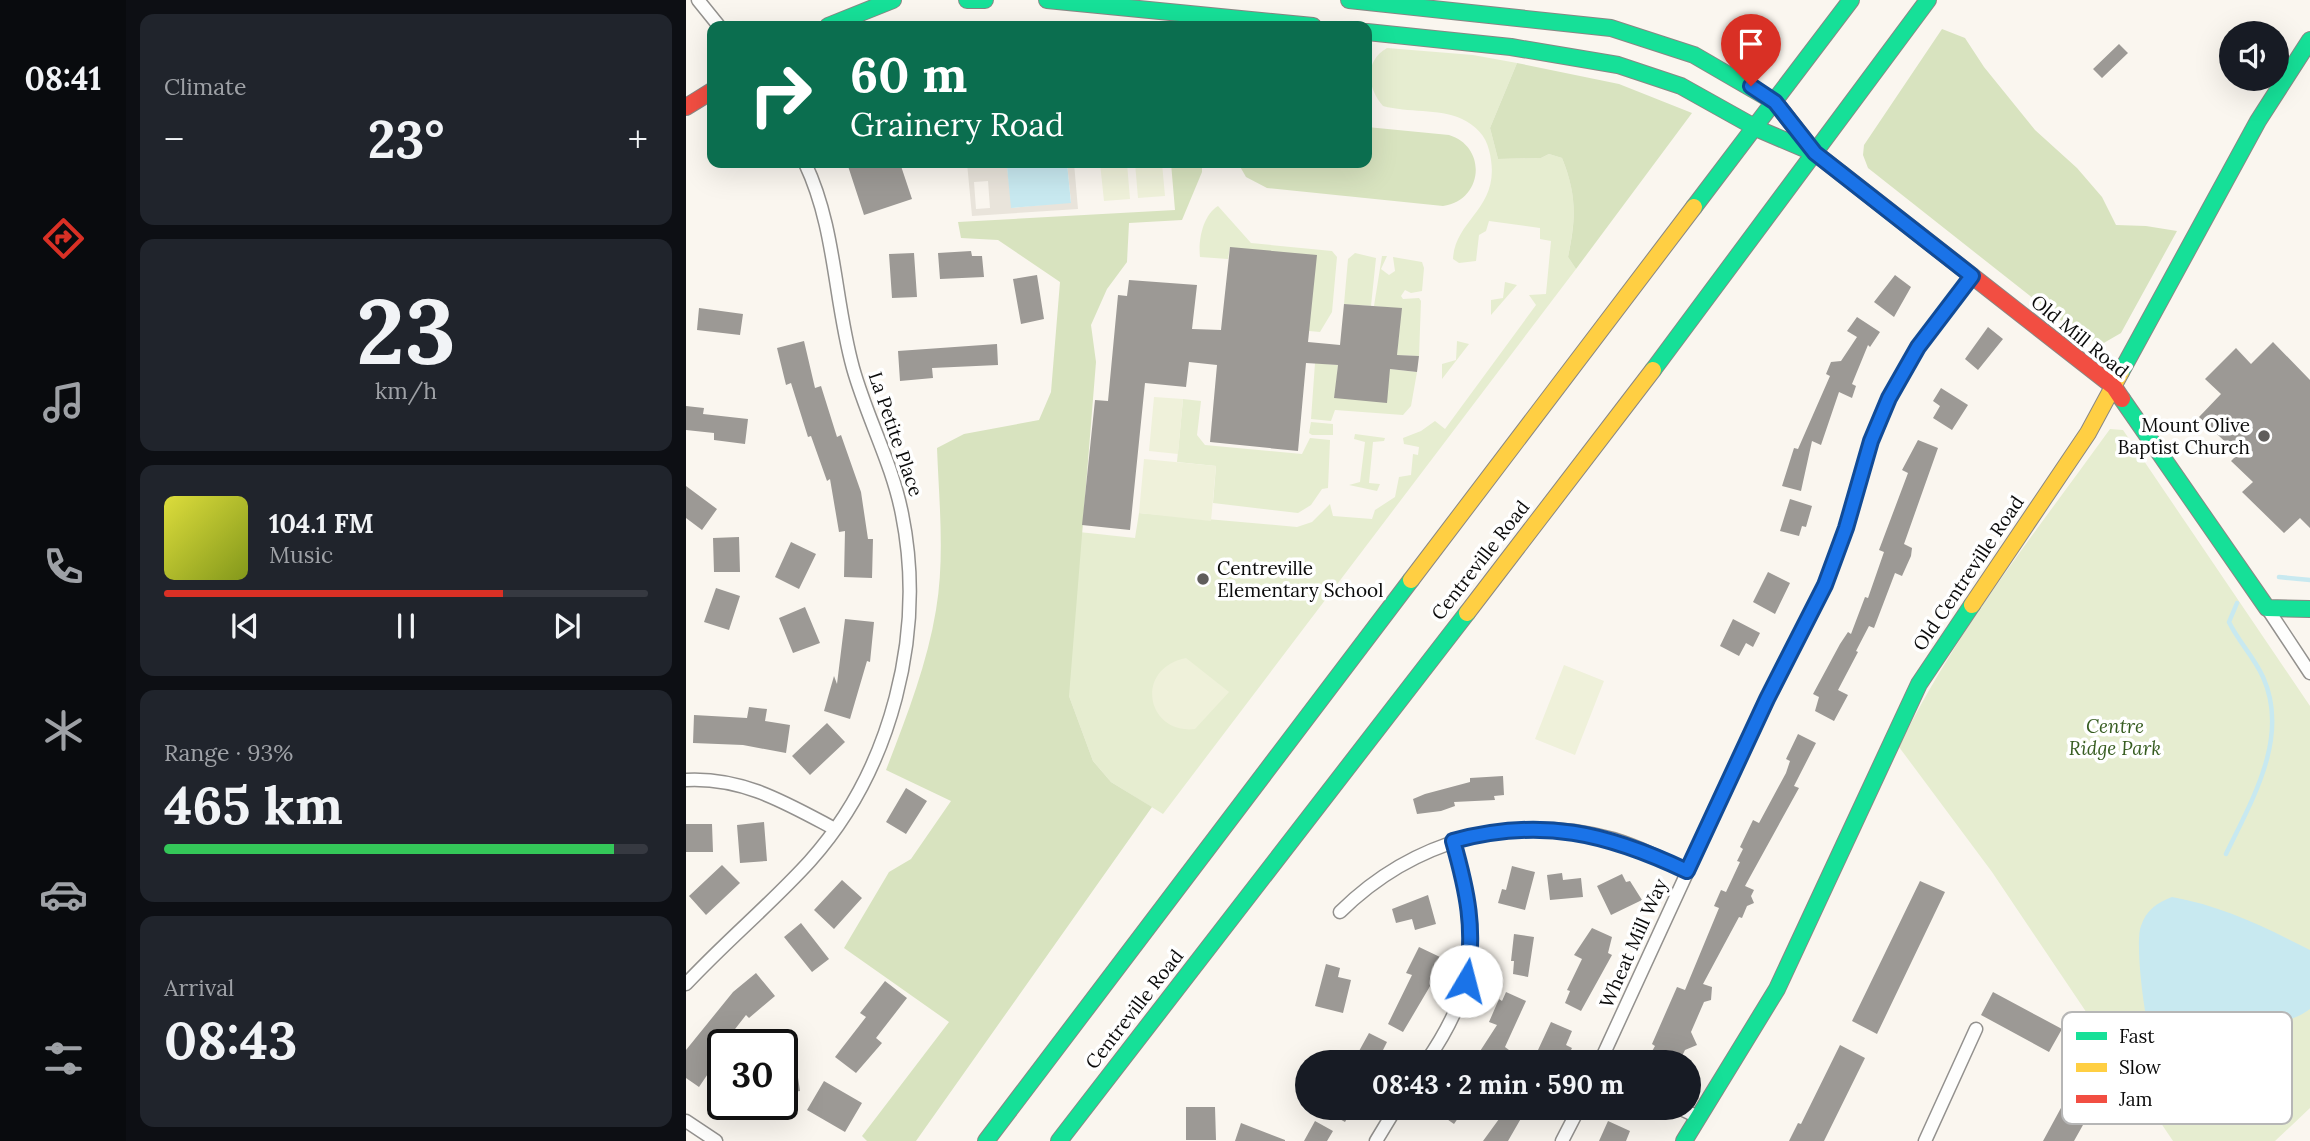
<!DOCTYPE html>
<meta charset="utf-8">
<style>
:root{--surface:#171b24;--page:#20242c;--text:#f1f3f6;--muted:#9ea1a6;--line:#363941;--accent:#d93025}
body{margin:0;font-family:Lora,serif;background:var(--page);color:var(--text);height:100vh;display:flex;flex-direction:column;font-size:26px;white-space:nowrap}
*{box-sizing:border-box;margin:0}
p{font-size:23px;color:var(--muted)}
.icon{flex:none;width:38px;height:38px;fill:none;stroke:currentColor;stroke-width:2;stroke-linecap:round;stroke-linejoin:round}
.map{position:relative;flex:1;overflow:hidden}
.sheet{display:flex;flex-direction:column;gap:14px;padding:14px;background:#0d0f14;width:560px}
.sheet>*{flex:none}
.top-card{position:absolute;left:21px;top:21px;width:665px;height:147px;border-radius:14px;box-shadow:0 7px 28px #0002;background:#0b6e4f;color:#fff;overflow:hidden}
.controls{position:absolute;left:1533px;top:21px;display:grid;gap:14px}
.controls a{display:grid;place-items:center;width:70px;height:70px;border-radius:50%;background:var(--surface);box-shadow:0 7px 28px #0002;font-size:35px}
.speed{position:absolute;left:21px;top:1029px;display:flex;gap:14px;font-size:35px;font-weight:700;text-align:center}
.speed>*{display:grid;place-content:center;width:91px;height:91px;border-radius:50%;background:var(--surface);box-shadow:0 7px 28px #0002;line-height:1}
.speed .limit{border:4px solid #111;border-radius:10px;background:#fff;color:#111}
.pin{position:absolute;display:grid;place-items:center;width:60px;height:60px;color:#fff;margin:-72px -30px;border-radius:50% 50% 50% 0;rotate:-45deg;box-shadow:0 0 7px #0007}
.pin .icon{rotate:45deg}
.me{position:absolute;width:77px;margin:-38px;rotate:8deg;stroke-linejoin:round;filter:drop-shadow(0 0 5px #0008)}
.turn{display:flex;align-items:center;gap:24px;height:147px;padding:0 28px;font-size:32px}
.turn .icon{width:91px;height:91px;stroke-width:2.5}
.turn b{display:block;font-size:49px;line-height:60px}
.big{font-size:52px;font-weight:800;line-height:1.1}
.sheet .widget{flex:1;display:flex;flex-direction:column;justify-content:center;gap:10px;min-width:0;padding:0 24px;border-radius:14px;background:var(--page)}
.sheet .dial{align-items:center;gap:0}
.dial b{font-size:91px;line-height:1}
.song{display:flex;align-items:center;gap:21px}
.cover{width:84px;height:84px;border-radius:10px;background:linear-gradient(135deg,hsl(60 70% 55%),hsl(70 70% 35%))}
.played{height:7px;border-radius:4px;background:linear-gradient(90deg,var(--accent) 70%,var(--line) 70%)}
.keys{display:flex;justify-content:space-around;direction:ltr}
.heat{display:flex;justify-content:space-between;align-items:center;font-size:38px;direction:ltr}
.charge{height:10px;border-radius:5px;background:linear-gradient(90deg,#34c759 93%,var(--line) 0)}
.trip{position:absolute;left:609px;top:1050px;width:406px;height:70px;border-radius:35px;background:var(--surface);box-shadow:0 7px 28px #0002;font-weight:800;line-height:70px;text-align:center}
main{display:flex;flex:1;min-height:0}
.menu{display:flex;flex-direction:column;width:126px;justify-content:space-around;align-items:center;background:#090b0e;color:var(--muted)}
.menu .icon{width:49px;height:49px}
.menu .selected{color:var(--accent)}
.menu b{font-size:32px;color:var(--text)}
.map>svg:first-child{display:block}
.green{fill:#e6edd0}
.forest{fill:#d8e3bf}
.pitch{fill:#eff1da}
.plaza{fill:#e9e4db;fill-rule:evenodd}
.water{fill:#c8e9f0}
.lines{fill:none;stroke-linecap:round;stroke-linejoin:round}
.stream{stroke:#c8e9f0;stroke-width:4.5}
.building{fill:#9c9995}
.street-casing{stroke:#93918e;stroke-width:15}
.fast-casing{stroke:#898784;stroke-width:18}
.slow-casing{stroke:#898784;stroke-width:18}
.jam-casing{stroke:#898784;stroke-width:18}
.street{stroke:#fefefd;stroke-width:12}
.fast{stroke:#16e098;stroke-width:16}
.slow{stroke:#ffcf43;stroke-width:16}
.jam{stroke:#f24e42;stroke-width:16}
.route-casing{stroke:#114b97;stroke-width:18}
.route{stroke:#1a73e8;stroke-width:12}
.poi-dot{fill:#5f5d5b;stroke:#fff;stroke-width:2.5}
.labels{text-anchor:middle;stroke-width:7;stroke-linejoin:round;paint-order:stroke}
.street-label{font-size:19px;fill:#0b0b0b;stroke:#fff}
.poi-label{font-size:19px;fill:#0b0b0b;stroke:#fff;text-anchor:end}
.park-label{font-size:19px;font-style:italic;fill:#375d21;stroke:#fff}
.key{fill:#fff;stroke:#b6b6b6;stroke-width:2}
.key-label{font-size:19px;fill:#0b0b0b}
</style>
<main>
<nav class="menu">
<b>08:41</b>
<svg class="icon selected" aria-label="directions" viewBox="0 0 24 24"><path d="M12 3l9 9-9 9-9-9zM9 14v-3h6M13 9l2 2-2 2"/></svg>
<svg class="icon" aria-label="music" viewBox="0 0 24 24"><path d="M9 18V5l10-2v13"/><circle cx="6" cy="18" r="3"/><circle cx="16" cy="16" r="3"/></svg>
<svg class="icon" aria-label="phone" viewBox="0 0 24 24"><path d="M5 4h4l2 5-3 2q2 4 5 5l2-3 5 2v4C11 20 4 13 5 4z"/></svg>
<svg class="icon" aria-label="climate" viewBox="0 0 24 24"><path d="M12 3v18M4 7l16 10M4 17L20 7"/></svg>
<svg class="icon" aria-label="car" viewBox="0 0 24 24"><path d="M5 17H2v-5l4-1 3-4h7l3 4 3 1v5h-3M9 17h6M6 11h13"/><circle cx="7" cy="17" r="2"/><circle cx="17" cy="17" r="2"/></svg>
<svg class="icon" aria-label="filters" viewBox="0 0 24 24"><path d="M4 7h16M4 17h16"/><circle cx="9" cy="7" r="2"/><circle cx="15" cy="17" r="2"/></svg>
</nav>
<section class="sheet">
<div class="widget"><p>Climate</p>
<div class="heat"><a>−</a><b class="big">23°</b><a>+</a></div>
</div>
<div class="widget dial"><b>23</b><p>km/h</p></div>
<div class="widget">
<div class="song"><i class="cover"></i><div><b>104.1 FM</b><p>Music</p></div></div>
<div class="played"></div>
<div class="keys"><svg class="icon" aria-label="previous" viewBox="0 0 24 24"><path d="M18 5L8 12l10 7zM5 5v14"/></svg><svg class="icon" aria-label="pause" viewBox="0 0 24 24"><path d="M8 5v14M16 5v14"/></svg><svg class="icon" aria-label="next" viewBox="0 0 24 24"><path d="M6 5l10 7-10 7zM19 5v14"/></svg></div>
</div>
<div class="widget"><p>Range · 93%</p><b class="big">465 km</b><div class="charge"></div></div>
<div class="widget"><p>Arrival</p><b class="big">08:43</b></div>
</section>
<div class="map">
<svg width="1624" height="1141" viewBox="0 0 1624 1141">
<rect width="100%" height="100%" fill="#faf6ef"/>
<path class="green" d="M701,48l86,7 44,8 -27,65 8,31 43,-1 8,-4 13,4c15,37 14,60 6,99l8,12 -413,545 -52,-32 -18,-21 -24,-65 -2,-47 12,-117 56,6 4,-25 158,14 15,-5 18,-18 3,12 39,3 3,-9 20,-13 4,-20 12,-2 2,-21 5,1 1,-8 -15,-3 -1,-6 18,-7 14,-10 10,8 91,-124 -7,-10 17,-1 5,-53 -11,-2v-11l-51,-7 -3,10 -7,4 -3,26 -17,2 -6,-4c2,-42 51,-51 36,-109 -3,-14 -14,-25 -27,-31 -24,-11 -54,-6 -79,-13 -16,-18 -19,-45 4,-58z
M532,206l33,37 81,8 5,6 -5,55 -12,20 -11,-1 -79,-84 -2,12 -28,-2c-2,-17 3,-42 18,-51z
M669,253l21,5 -5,48 -27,-2 4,-45z
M696,256h5l-6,13 8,6 6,-4 -2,-14 29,5 2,6 -2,23 -11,2 -6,-3 -4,6 2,3 16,-1 2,3 -2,55 -22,-1 4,-46 -27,-3z
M819,282l12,3 -26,30v-15l12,-2z
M771,341l12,3 -27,35v-15l14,-4z
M629,363l23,2 -3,33 55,-29 27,3 -6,34 -8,9 -68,-5 -4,11 -20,-2z
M497,399l18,2 -4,34 8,10 97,9 8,-16 20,2 -2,48 -6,1 -11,16 -13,8 -85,-10 3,-37 -39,-4z
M625,422l22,2v11h-21l-3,-2z
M1424,429l13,1 187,276v402l-35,33h-102l-181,-269 -93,-125c56,-115 137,-215 211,-318z
M669,434l30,4 -1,3 -11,1 -4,41 11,1 -3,7 -28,-6 11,-3 5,-40 -11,-3z"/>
<path class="forest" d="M1256,29l23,9 19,29 51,63 42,38 25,29 14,28 30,1 31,5 -56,102 -19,11 -20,-7 -214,-169 -5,-13 1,-10z
M831,63l102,21 73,29 -116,156 -8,-12c8,-38 9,-62 -6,-99l-13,-4 -8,4 -43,1 -8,-31z
M681,127l82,8c39,12 34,66 -6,71l-176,-18 -21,-11 -8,-14h129z
M485,163h31v9l-20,48 -53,3 -2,39 -20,27 -16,36 5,37 -27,334 24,65 18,21 41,25 -236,334h-49l-5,-5 87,-114 -105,-74 45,-76 22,-13 40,-58 -65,-31c20,-52 41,-105 50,-160 9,-53 3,-109 1,-162l27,-14 75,-14 12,-28 9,-110 -62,-42 -37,-2 -3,-16 217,-12z"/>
<path class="pitch" d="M414,163h27l3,36 -26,2z
M449,163h27l3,33 -27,2z
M468,397l29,2 -5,55 -29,-3z
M458,459l72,7 -5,55 -72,-8z
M500,658l43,34 -34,37c-48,6 -62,-60 -9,-71z
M878,665l40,16 -29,74 -40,-16z"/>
<path class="plaza" d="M281,163h85v3l-45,1 5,41 59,-6 -4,-39h7l4,46 -106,7zM302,181l2,27 -14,1 -2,-27z"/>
<path class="water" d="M366,163h15l4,40 -60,5 -4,-41 45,-1z
M1486,897c50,9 93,30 138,53v59c-21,16 -44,13 -68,20 -24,8 -40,27 -61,38 -9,-2 -18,-4 -24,-12 -11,-15 -23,-112 -16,-129 5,-16 16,-23 31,-29z"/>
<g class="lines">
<path class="stream" d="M1593,577l31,3
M1540,854c26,-54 64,-117 37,-177 -9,-20 -25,-36 -34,-55l8,-19"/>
</g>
<path class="building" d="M1433,44l9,9 -26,25 -9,-9z
M161,163h53l12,36 -48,16z
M544,247l87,8 -9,87 32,3 4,-41 58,4 -5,47 22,1 -2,16 -27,-3 -3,34 -53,-5 4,-33 -32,-2 -8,88 -88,-9 7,-77 -28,-3 -3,25 -41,-4 -15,147 -48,-5 13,-125 13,1 10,-106 9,1 2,-16 68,5 -5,44 29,1z
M285,251l1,5h10l2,21 -44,2 -2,-26z
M228,253l3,44 -25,1 -3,-44z
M351,275l7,44 -23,5 -8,-45z
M1209,275l16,12 -17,30 -20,-15z
M13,308l44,6 -3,21 -43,-5z
M1171,317l23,15 -10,15 -2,-2 -16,39 4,2 -4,12 -13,-6 -18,53 -9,-4 -11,50 -19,-5 12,-38 4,1 32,-73 -4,-2 5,-12 10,-1 16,-24 -10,-6z
M1302,327l15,12 -25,31 -13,-11z
M118,341l11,47 6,-2 16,51 4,-2 20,57 7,47h5l-1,39 -28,-1 1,-46 -6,1 -9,-53 -3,2 -16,-45 -3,1 -17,-54 -5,2 -9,-37z
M1587,342l37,38v148l-10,-10 -16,15 -42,-41 11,-10 -22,-21 7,-7 -39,-37 22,-23 -16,-15 31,-31 15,16z
M311,344l1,21 -66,3 1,10 -33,3 -2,-30z
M1255,388l27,17 -16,25 -19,-12 7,-12 -7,-5z
M0,406l18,2 -1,6 45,5 -3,25 -31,-4v-7l-28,-3z
M1232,440l20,8 -34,96 8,4 -1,8 -9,20 -7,-3 -21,55 -5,-2 -13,25 2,1 -20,38 10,5 -14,26 -19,-10 4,-14 -6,-3 27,-50 8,-12 3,2 14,-37 3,1 16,-46 -5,-2 29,-77 -6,-3z
M0,486l31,23 -15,21 -16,-12z
M1104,499l22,7 -6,21 -4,-1 -3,10 -19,-5z
M53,537l1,35h-26l-1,-34z
M105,542l25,12 -17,35 -24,-12z
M1082,572l22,11 -15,31 -22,-12z
M30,588l24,8 -11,34 -25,-8z
M119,607l15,36 -27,10 -14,-35z
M159,619l29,3 -4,40 -3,-1 -17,58 -26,-8 10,-35 3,8z
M1047,619l27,14 -7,14 -7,-4 -7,13 -19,-10z
M63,707l18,2 -2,12 25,4 -4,28 -43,-8 -50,-2 1,-28 53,3z
M141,723l18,19 -35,33 -18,-19z
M1112,734l18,9 -22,43 5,2 -54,98 9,4 -3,6 3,7 -7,3 -5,12 -3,-1 -36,67 9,3 -1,13 -7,2 -13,30 6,13 -12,5 -6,12h-10l-18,-9 4,-7 -3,-2 25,-57 8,3 34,-82 -5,-2 7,-16 5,2 14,-30 -3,-1 6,-12 -3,-2 13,-27 6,3 27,-50 4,-12 -4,-2z
M817,776l1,19 -10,1 1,4 -41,2 1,4 -14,5 -24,3 -4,-15 12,-5 45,-12v-4z
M220,788l21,13 -21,33 -20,-12z
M78,822l3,39 -27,2 -3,-38z
M0,824h26l1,28h-27z
M36,865l18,18 -34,32 -17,-19z
M826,866l23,6 -10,38 -27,-7 4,-14 4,1z
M876,873l1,7 18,-2 2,19 -33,3 -3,-25z
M936,874l4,8 4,-1 12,19 -31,15 -14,-29z
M156,880l20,18 -28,31 -20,-19z
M1234,881l25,11 -68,142 -25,-13z
M742,895l8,29 -21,6 -3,-11 -16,4 -4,-14z
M115,923l28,36 -17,13 -28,-35z
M906,928l20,9 -4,16 4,2 -31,56 -16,-8 5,-12 -3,-1 15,-31 -8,-4z
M828,934l20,3 -6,40 -15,-3 1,-13h-3z
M733,947l21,10 -6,12 5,2 -36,61 -15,-8 24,-49 -6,-2z
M640,964l14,4 -2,9 13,3 -8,33 -28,-7z
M70,973l19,23 -26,22 -3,-3 -32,41 4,3 -19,28 -13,-9v-28l47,-58z
M199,981l22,17 -31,40 6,5 -26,30 -21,-16 31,-40 -6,-4z
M820,992l20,9 -21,46 4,3 -8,12h-28l24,-37 -8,-3 10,-23 3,2z
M1307,992l69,37 -13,23 -68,-37z
M865,1022l21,9 -6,14 6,3 -7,14 -27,-12z
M683,1033l18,9 -10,20h-24z
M1154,1045l25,13 -41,83h-35l9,-18 3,1z
M1401,1060l22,11 -12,29 -23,41h-31z
M110,1064l4,27 -18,3v-28z
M138,1081l38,22 -17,29 -38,-22z
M500,1107h29l1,33h-30z
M634,1108h33l-8,14z
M745,1108h34l-11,16z
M821,1108h20l-19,33h-25z
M629,1121l18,10 -6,10h-23z
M922,1121l22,10 -4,10h-27z
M555,1123l44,17v1h-50z"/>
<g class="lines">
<defs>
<path id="street" d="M12,0l21,26
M1581,608l43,65
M0,780c57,-3 100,23 149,49
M654,912c73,-72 173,-100 273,-73 26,8 50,20 74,32
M0,984c40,-43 85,-80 124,-123 82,-92 116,-228 92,-347 -10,-51 -35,-96 -49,-146 -19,-68 -17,-140 -48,-205
M740,1062c55,-80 53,-130 27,-221
M914,1062l167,-363 58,-114 21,-57 25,-87 18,-43 29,-51 54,-71
M993,1108l19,9
M0,1121l30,20
M690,1141l20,-33
M876,1141l17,-33
M1239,1141l51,-112"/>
<path id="fast" d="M281,0h18
M361,0l266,26
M663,0l262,28 83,27 81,47 40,51 27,21
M142,26l65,-26
M681,32l144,15 107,18 63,21 77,43 54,23
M1008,207l157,-207
M967,370l275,-370
M1435,372l137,-251 52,-81
M1436,399l145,209 43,1
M300,1141l425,-561
M373,1141l408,-528
M998,1141l93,-152 142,-305 53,-79"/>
<path id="slow" d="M725,580l283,-373
M1286,605l116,-172 33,-61
M781,613l186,-243"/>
<path id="jam" d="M0,107l26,-16
M1156,174l272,213 8,12"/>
</defs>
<use href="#street" class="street-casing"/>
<use href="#fast" class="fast-casing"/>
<use href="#slow" class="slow-casing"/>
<use href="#jam" class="jam-casing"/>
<use href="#street" class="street"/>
<use href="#fast" class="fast"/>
<use href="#slow" class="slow"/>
<use href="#jam" class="jam"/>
</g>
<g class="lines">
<defs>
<path id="route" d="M780,981c10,-50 1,-91 -13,-140 88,-24 154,-8 234,30l80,-172 58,-114 21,-57 25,-87 18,-43 29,-51 54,-71 -157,-123 -40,-51 -24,-16"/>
</defs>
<use href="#route" class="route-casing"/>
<use href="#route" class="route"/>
</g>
<g class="poi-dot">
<circle cx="1578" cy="436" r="7"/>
<circle cx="517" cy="579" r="7"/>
</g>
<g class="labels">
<g class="street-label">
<text transform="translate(1394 336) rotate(39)" y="7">Old Mill Road</text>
<text transform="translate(210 434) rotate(71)" y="7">La Petite Place</text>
<text transform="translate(794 560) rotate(-52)" y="7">Centreville Road</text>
<text transform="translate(1282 573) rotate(-56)" y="7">Old Centreville Road</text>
<text transform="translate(947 943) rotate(-66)" y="7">Wheat Mill Way</text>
<text transform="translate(448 1009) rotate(-52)" y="7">Centreville Road</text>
</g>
<g class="poi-label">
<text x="1564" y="432">Mount Olive<tspan x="1564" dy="22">Baptist Church</tspan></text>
<text x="531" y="575" text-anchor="start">Centreville<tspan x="531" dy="22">Elementary School</tspan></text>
</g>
<g class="park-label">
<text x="1429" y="733">Centre<tspan x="1429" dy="22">Ridge Park</tspan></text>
</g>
</g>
<rect x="1376" y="1012" width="230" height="112" rx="10" class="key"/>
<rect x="1390" y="1032" width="31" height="8" fill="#16e098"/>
<rect x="1390" y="1063" width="31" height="9" fill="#ffcf43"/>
<rect x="1390" y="1095" width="31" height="8" fill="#f24e42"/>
<g class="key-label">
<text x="1433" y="1043">Fast</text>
<text x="1433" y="1074">Slow</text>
<text x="1433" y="1106">Jam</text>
</g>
</svg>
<div class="controls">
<a><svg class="icon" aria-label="sound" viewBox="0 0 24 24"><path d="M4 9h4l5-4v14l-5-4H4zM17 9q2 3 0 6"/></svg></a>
</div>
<div class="speed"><div class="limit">30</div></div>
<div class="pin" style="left:1065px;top:86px;background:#d93025"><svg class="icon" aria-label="arrive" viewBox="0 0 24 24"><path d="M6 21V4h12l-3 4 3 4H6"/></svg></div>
<svg class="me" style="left:780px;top:981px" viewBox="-20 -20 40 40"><circle r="19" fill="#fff"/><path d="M0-13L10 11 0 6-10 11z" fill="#1a73e8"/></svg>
<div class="trip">08:43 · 2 min · 590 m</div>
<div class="top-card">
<div class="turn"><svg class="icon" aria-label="right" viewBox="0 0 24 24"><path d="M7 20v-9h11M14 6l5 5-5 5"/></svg><div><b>60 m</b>Grainery Road</div></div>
</div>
</div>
</main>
